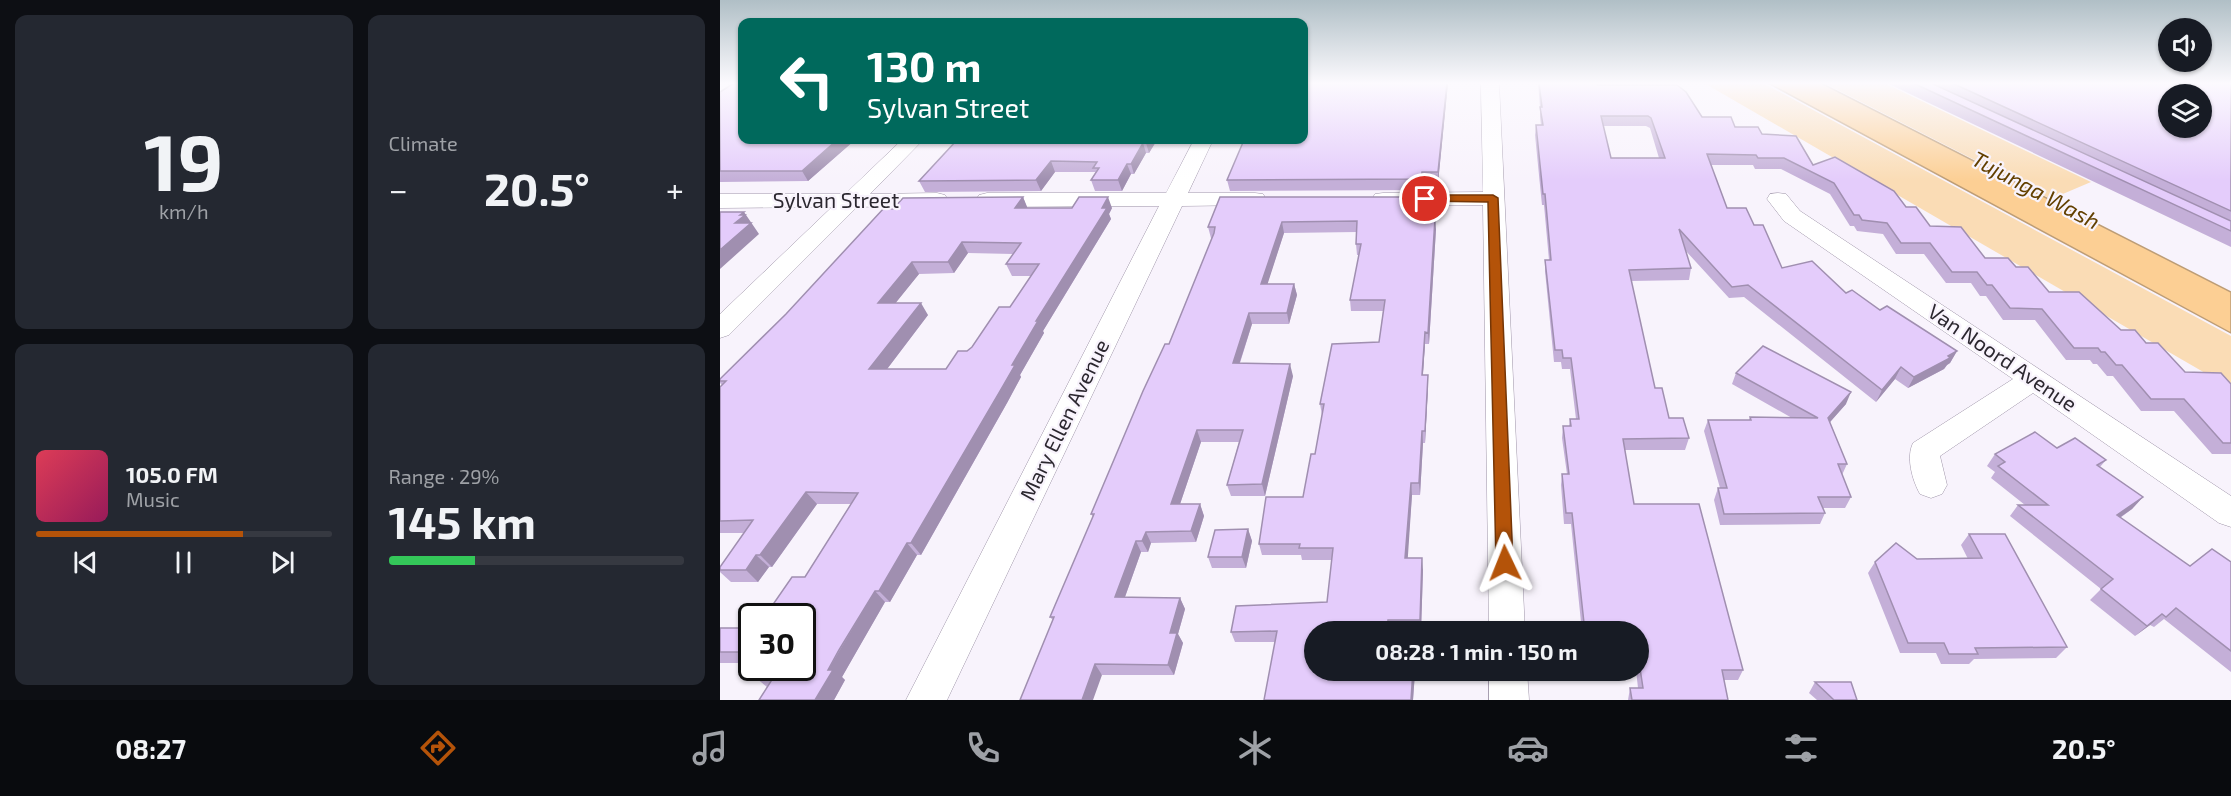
<!DOCTYPE html>
<meta charset="utf-8">
<style>
:root{--surface:#171b24;--page:#242831;--text:#f1f3f6;--muted:#9ea1a6;--line:#363941;--accent:#b45309}
body{margin:0;font-family:"Exo 2",sans-serif;background:var(--page);color:var(--text);height:100vh;display:flex;flex-direction:column;font-size:22px;white-space:nowrap}
*{box-sizing:border-box;margin:0}
p{font-size:20px;color:var(--muted)}
.icon{flex:none;width:33px;height:33px;fill:none;stroke:currentColor;stroke-width:2;stroke-linecap:round;stroke-linejoin:round}
.map{position:relative;flex:1;overflow:hidden}
.drawer{display:flex;flex-direction:column;gap:15px;padding:15px;background:#0d0f14;width:720px}
.drawer>*{flex:none}
.guide{position:absolute;left:18px;top:18px;width:570px;height:126px;border-radius:12px;box-shadow:0 2px 4px #0004;background:#00695c;color:#fff;overflow:hidden}
.fabs{position:absolute;left:1438px;top:18px;display:grid;gap:12px}
.fabs a{display:grid;place-items:center;width:54px;height:54px;border-radius:50%;background:var(--surface);box-shadow:0 2px 4px #0004;font-size:30px}
.speed{position:absolute;left:18px;top:603px;display:flex;gap:12px;font-size:30px;font-weight:700;text-align:center}
.speed>*{display:grid;place-content:center;width:78px;height:78px;border-radius:50%;background:var(--surface);box-shadow:0 2px 4px #0004;line-height:1}
.speed .limit{border:3px solid #111;border-radius:9px;background:#fff;color:#111}
.pin{position:absolute;display:grid;place-items:center;width:51px;height:51px;color:#fff;margin:-26px;border:3px solid #fff;border-radius:50%;box-shadow:0 2px 6px #0007}
.me{position:absolute;width:66px;margin:-33px;rotate:358deg;stroke-linejoin:round;filter:drop-shadow(0 0 4px #0008)}
.turn{display:flex;align-items:center;gap:21px;height:126px;padding:0 30px;font-size:27px}
.turn .icon{width:78px;height:78px;stroke-width:2.5}
.turn b{display:block;font-size:42px;line-height:51px}
.big{font-size:45px;font-weight:700;line-height:1.1}
.drawer .card{flex:1;display:flex;flex-direction:column;justify-content:center;gap:9px;min-width:0;padding:0 21px;border-radius:12px;background:var(--page)}
.drawer .dial{align-items:center;gap:0}
.dial b{font-size:78px;line-height:1}
.song{display:flex;align-items:center;gap:18px}
.cover{width:72px;height:72px;border-radius:9px;background:linear-gradient(135deg,hsl(350 70% 55%),hsl(330 70% 35%))}
.played{height:6px;border-radius:3px;background:linear-gradient(90deg,var(--accent) 70%,var(--line) 70%)}
.keys{display:flex;justify-content:space-around;direction:ltr}
.heat{display:flex;justify-content:space-between;align-items:center;font-size:33px;direction:ltr}
.charge{height:9px;border-radius:4px;background:linear-gradient(90deg,#34c759 29%,var(--line) 0)}
.drawer .tiles{flex:1;display:grid;gap:15px;grid-template-columns:repeat(2,1fr)}
.trip{position:absolute;left:584px;top:621px;width:345px;height:60px;border-radius:30px;background:var(--surface);box-shadow:0 2px 4px #0004;font-weight:700;line-height:60px;text-align:center}
.tab-bar{display:flex;height:96px;justify-content:space-around;align-items:center;background:#090b0e;color:var(--muted)}
.tab-bar .icon{width:42px;height:42px}
.tab-bar .selected{color:var(--accent)}
.tab-bar b{font-size:27px;color:var(--text)}
main{display:flex;flex:1;min-height:0}
.map>svg:first-child{display:block}
.green{fill:#fadcb5}
.water{fill:#fccf94;stroke:#bd9d76;stroke-width:1.5}
.lines{fill:none;stroke-linecap:round;stroke-linejoin:round}
.minor-casing{stroke:#9f95a9;stroke-width:1}
.minor{fill:#fff;fill-rule:evenodd}
.wall{fill:#c4afd8;fill-rule:evenodd}
.shaded-wall{fill:#a08fb0}
.building{fill:#e4ccfb;stroke:#a08fb0;stroke-width:1.5;fill-rule:evenodd}
.route{fill:#b45309;stroke:#753606;stroke-width:1.5}
.labels{text-anchor:middle;stroke-width:4.5;stroke-linejoin:round;paint-order:stroke}
.street-label{font-size:21px;fill:#2b272f;stroke:#f8f3fc}
.water-label{font-size:22px;font-style:italic;fill:#634000;stroke:#f8f3fc}
</style>
<main>
<section class="drawer">
<div class="tiles">
<div class="card dial"><b>19</b><p>km/h</p></div>
<div class="card"><p>Climate</p>
<div class="heat"><a>−</a><b class="big">20.5°</b><a>+</a></div>
</div>
<div class="card">
<div class="song"><i class="cover"></i><div><b>105.0 FM</b><p>Music</p></div></div>
<div class="played"></div>
<div class="keys"><svg class="icon" aria-label="previous" viewBox="0 0 24 24"><path d="M18 5L8 12l10 7zM5 5v14"/></svg><svg class="icon" aria-label="pause" viewBox="0 0 24 24"><path d="M8 5v14M16 5v14"/></svg><svg class="icon" aria-label="next" viewBox="0 0 24 24"><path d="M6 5l10 7-10 7zM19 5v14"/></svg></div>
</div>
<div class="card"><p>Range · 29%</p><b class="big">145 km</b><div class="charge"></div></div>
</div>
</section>
<div class="map">
<svg width="1511" height="700" viewBox="0 0 1511 700">
<rect width="100%" height="100%" fill="#f8f3fc"/>
<path class="green" d="M984,83h59l468,253v52z
M1104,83h60l207,99 -40,17z"/>
<path class="water" d="M1048,83h53l410,209v41z"/>
<g class="lines">
<defs>
<path id="minor" d="M761,83h18l26,549h-36l-6,-427h-100l-8,-1 -3,-5 3,-5 8,-1 100,-1z
M182,140h21l-53,54 67,-1 8,2 3,5 -3,5 -88,2 -128,128 -9,3v-24l112,-107 -112,1v-14h125z
M474,140h19l-25,53h67l8,1 3,5 -3,5 -8,1 -73,1 -235,494h-41l253,-494 -172,1 -8,-2 -3,-5 3,-5 8,-2h179z
M1058,193l8,1 14,17 431,285v31l-12,-4 -186,-130 -93,63 7,29 -5,9 -11,4 -11,-4c-8,-14 -14,-37 -7,-51l100,-64 -229,-158 -17,-22 3,-5z
M769,670h38l2,30h-40z"/>
</defs>
<use href="#minor" class="minor-casing"/>
<use href="#minor" class="minor"/>
</g>
<path class="wall" d="M728,83l-10,100h-15l-1,7 -192,1 -3,-11z
M818,83h59l1,2 104,32 60,17 51,31 93,42 24,19 55,32 31,9 33,25 97,51 39,29 46,12v70h-19l-38,-43h-33l-28,-35h-6l-10,-12h-4l-3,-4h-24l-31,-40h-32l-17,-24h-6l-9,-13h-25l-22,-29h-28l-13,-20 -26,-3 -3,-5h-4l-20,-32 -49,-25h-26l-2,-4h-42l16,43 27,17 28,43 64,25 111,58 -7,12 -3,2 -3,4 -36,19 -13,-9 -19,23 -132,-105 -15,1 -44,-48 6,18 -2,12 -58,1 24,107 14,30 20,20 -4,12h-60l9,54 109,166 -5,10h-14l4,20h-100l2,-12h8l-2,-18h2v-38h-56l-11,-108h-7l-3,-39 1,-11h5l-5,-36 1,-12h6l1,-7h6l-6,-50h-8l-1,-7h-7l-9,-91v-11h4l-5,-55h-2l-7,-70 1,-10h5l-1,-8v-10zM883,126h43l4,2 9,30h-48z
M1167,83h344v164z
M0,92l22,48h113l-47,41 -88,1z
M437,140l-8,13h-3l-12,21h-3l-9,17h-27l-4,-11 4,-7v-1h-40l-14,19 -116,1 -6,-11z
M303,197l4,11h85l-3,6 2,5 -68,112 1,2 -24,42 1,2 -14,26 -86,152h-4l-27,47h-5l-34,59 -9,16 3,3 -11,20h-75l8,-13 -11,-9 46,-10 3,-91 46,-73h-34l-45,63h-3l-11,15h-27l-11,-10v-5l24,-34h-24v-146l2,-2 -2,-2v-4l173,-170zM248,253l45,1 -7,10 6,12h19l-21,31 -38,40 -26,22h-59l41,-54 -33,-12 24,-29 35,-1z
M700,197v10l-1,11 17,11 -7,115h-4l-2,31 5,11 -3,57h-2l-3,52h-8l-5,63 16,12 -2,61h-32l-75,39h101l-2,30h-149l11,-58h-40l-4,-10 96,-30 5,-42h-30l-1,-5h-39l-3,-11 44,-47 12,-43 7,-39 -2,-11 59,-62 4,-31h-32l-1,-11 9,-45h-2l-1,-11 1,-12 -73,1 -17,51h27l3,11 -8,29h-37l-12,39 53,13 -28,120h-34l-4,-11 12,-43h-38l-21,62h20l4,12 -8,26 -45,1 -3,9h-7l-16,45 55,1 5,11 -7,25 5,9 -9,32h-72l-52,-58 43,-100 -2,-3 78,-170 43,-106h-1l-3,-11z
M1016,373l110,31 -16,18 17,42 -5,11 9,22 -6,11h-22l2,5 -5,11 -100,1 -6,-25 4,-12h2l-16,-57 4,-11h41l1,-3 42,1 -60,-34z
M1337,448l49,12 -6,7 43,30 -11,12 -12,9 70,48 41,-4v110l-67,-53 -10,8 -4,-2 -15,11 -45,-36 11,-11 -91,-73 8,-11h7l-34,-27 4,-6 -8,-6 8,-12z
M528,529l4,12 -6,27h-34l-4,-11z
M1249,534l98,113 -11,11 -82,1 -5,5h-28l-5,-11h-36l-32,-80 7,-11 42,-3h51l-7,-14z
M0,628h32v35h-32z
M1095,682l42,18h-40l-8,-7z"/>
<path class="shaded-wall" d="M727,83h1l-10,100v-11z
M117,140h18l-47,41 -6,-10z
M428,140h9l-8,13 -3,-10z
M423,143l3,10 -12,21 -3,-10z
M331,161l4,11 -14,19 -5,-11z
M407,164l4,10 -9,17 -4,-11z
M303,197l5,12 -13,-1z
M388,197l4,11 -3,6 2,5 -68,112 1,2 -24,42 1,2 -14,26 -86,152 -10,-12 125,-222z
M700,197v10l-2,22v-11z
M24,212l15,22 -39,35v-19l20,-35z
M715,218l1,11 -7,115 -1,-11z
M562,222l2,11 -20,62 -3,-11z
M242,242l6,11 -14,20 -6,-11z
M192,262l7,12 -33,41 -8,-12z
M574,284l3,11 -8,29 -2,-11z
M201,303l7,12 -50,66 -9,-12z
M529,313l3,11 -16,50 -3,-11z
M705,332v12l-3,43v-12z
M1237,351l-7,12 -3,2 -3,4 -36,19 6,-11z
M570,364l3,12 -28,120 -3,-12z
M1181,367l-6,12 -19,23 6,-12z
M708,375v11l-3,57v-12z
M1131,392l-5,12 -23,26 5,-12z
M477,430l4,12 -25,74 -5,-12z
M702,431l1,12 -3,52 -1,-12z
M691,483l1,12 -5,75 -2,-12z
M86,492l11,12 -45,63 -12,-12z
M1423,497l-11,12 -26,18 11,-12z
M480,504l4,12 -8,26 -5,-11z
M528,529l4,12 -6,27 -4,-11z
M426,532l5,11 -3,9 -6,-11z
M416,541l5,11 -20,56 -6,-11z
M187,543l10,12 -27,47 -11,-11z
M36,555l13,12 -11,15 -12,-12z
M702,558l1,12 -2,61 -1,-11z
M155,591l10,11 -43,75 3,3 -11,20h-19l13,-30z
M460,598l5,11 -7,25 5,9 -9,32 -6,-10 2,-32z
M1442,614l-12,11 -15,11 12,-10z
M375,664l7,11 -9,25h-11z
M693,670h2v3l-2,27h-2z"/>
<path class="building" d="M14,83h8v57h95l-35,31h-82v-79z
M584,83h143l-9,89h-16l-1,7 -194,1 17,-40h60z
M819,83h58l1,2h79l9,7 16,25h29l4,10h23l4,7 34,2 17,29 22,-8 59,34 12,16h10l14,19 31,1 24,31h23l8,9h12l21,25h30l42,38h14l11,13h12l27,29 36,1 10,11v59h-8l-39,-44h-33l-29,-34h-6l-11,-13h-4l-3,-4h-24l-32,-39 -32,-1 -18,-23h-5l-10,-13h-25l-22,-29h-29l-14,-20 -25,-3 -3,-5h-5l-20,-32 -50,-25h-26l-2,-3 -49,-1 20,54h19l8,17h9l19,43 30,-7 34,32 6,-3 28,20 7,-4 70,45 -9,5 2,2 -36,19 -13,-10 -19,23 -134,-105 -16,2 -53,-58 12,39 -62,2 26,118h7l7,30h14l6,20 -66,1 11,65h65l44,166h-21l6,30h-96l-2,-12h13l-5,-33v-23h-53l-13,-119h-6l-4,-39h7l-6,-48h8l-1,-7h9l-8,-61h-8l-1,-8h-7l-10,-90h6l-6,-66h-2l-7,-69h7l-3,-18h2zM881,116h47l3,2 14,40h-54z
M1193,83h18l300,138v10z
M1232,83h279v128zM1449,94h33v34h-33z
M237,140h191l-2,3h-3l-12,21h-4l-9,16h-27l8,-12h-6l4,-6 -46,-1 -15,19 -117,1z
M303,197l-8,11h57l7,-11h29l-6,11h5l-71,113h2l-26,44h3l-15,26 -89,152h-4l-28,48h-4l-36,59 -11,20h5l-18,30h-56l14,-22h-17l7,-10h39v-52h-37l27,-39h13l53,-84 -52,-1 -46,63h-4l-10,15h-26v-3l33,-47 -33,1v-134l6,-6h-6v-2l66,-65 98,-106 9,1 10,-11zM242,242l59,1 -15,21h33l-29,43h-11l-27,40 -5,4h-9l-12,18h-77l52,-66h-43l34,-41h36z
M500,197h200l-2,21h17l-7,115 -3,-1 -3,43h6l-3,56h-3l-3,52h-8l-6,75h17l-2,62h-32l-1,12h-73v38h99l-2,30h-147l13,-69 -46,1 5,-26 91,-4 6,-54h-34l1,-4h-41l7,-47h37l8,-43h4l9,-50h-4l12,-60 47,-2 6,-42h-35l11,-56h-5l1,-23 -75,1 -21,62h33l-7,29h-38l-16,50 57,1 -28,120 -35,1 16,-55h-46l-26,74h29l-9,27 -45,1 -4,9h-6l-21,56 65,1 -10,35h7l-9,32 -73,-1 -13,36h-62l34,-83h-4l44,-103h-3l52,-123 22,-47h4l45,-111 1,-6h-7z
M0,212h24l-4,3h5l-10,8h16l-31,27z
M1043,346l88,46 -23,26 19,46h-9l13,33h-33l7,16 -101,1 -6,-26h9l-19,-68h43l-1,-3 68,1 -82,-45z
M1315,432l22,16 18,-10 31,22 -9,5 46,32 -26,18 73,51 22,-17 19,13v89l-55,-43 -10,9 -4,-3 -15,12 -46,-37 12,-10 -95,-74h30l-50,-39 7,-4 -10,-8z
M528,529l-6,28h-34l7,-27z
M1249,534h36l62,113 -92,1 3,6h-29l-5,-11h-36l-33,-81 21,-19 21,16 65,-1z
M0,628h32v24h-32z
M1095,682h36l6,18h-23z"/>
<linearGradient id="sky" x2="0" y2="1"><stop stop-color="#b0bfc6"/><stop offset="0.46" stop-color="#fcfafe"/><stop offset="1" stop-color="#fcfafe" stop-opacity="0"/></linearGradient>
<rect width="1511" height="181" fill="url(#sky)"/>
<path class="route" d="M705,195h68l5,3 15,365 -2,5 -6,3 -7,-3 -2,-5 -8,-361 -67,-1 -2,-2z"/>
<g class="labels">
<g class="street-label">
<text x="116" y="208">Sylvan Street</text>
<text transform="translate(1282 358) rotate(34)" y="7">Van Noord Avenue</text>
<text transform="translate(345 420) rotate(-64)" y="7">Mary Ellen Avenue</text>
</g>
<g class="water-label">
<text transform="translate(1316 190) rotate(28)" y="8">Tujunga Wash</text>
</g>
</g>
</svg>
<div class="fabs">
<a><svg class="icon" aria-label="sound" viewBox="0 0 24 24"><path d="M4 9h4l5-4v14l-5-4H4zM17 9q2 3 0 6"/></svg></a>
<a><svg class="icon" aria-label="layers" viewBox="0 0 24 24"><path d="M12 4l9 5-9 5-9-5zM3 14l9 5 9-5"/></svg></a>
</div>
<div class="speed"><div class="limit">30</div></div>
<div class="pin" style="left:705px;top:199px;background:#d93025"><svg class="icon" aria-label="arrive" viewBox="0 0 24 24"><path d="M6 21V4h12l-3 4 3 4H6"/></svg></div>
<svg class="me" style="left:785px;top:563px" viewBox="-20 -20 40 40"><path d="M0-17L14 15 0 8-14 15z" fill="#b45309" stroke="#fff" stroke-width="4"/></svg>
<div class="trip">08:28 · 1 min · 150 m</div>
<div class="guide">
<div class="turn"><svg class="icon" aria-label="left" viewBox="0 0 24 24"><path d="M17 20v-9H6M10 6l-5 5 5 5"/></svg><div><b>130 m</b>Sylvan Street</div></div>
</div>
</div>
</main>
<nav class="tab-bar">
<b>08:27</b>
<svg class="icon selected" aria-label="directions" viewBox="0 0 24 24"><path d="M12 3l9 9-9 9-9-9zM9 14v-3h6M13 9l2 2-2 2"/></svg>
<svg class="icon" aria-label="music" viewBox="0 0 24 24"><path d="M9 18V5l10-2v13"/><circle cx="6" cy="18" r="3"/><circle cx="16" cy="16" r="3"/></svg>
<svg class="icon" aria-label="phone" viewBox="0 0 24 24"><path d="M5 4h4l2 5-3 2q2 4 5 5l2-3 5 2v4C11 20 4 13 5 4z"/></svg>
<svg class="icon" aria-label="climate" viewBox="0 0 24 24"><path d="M12 3v18M4 7l16 10M4 17L20 7"/></svg>
<svg class="icon" aria-label="car" viewBox="0 0 24 24"><path d="M5 17H2v-5l4-1 3-4h7l3 4 3 1v5h-3M9 17h6M6 11h13"/><circle cx="7" cy="17" r="2"/><circle cx="17" cy="17" r="2"/></svg>
<svg class="icon" aria-label="filters" viewBox="0 0 24 24"><path d="M4 7h16M4 17h16"/><circle cx="9" cy="7" r="2"/><circle cx="15" cy="17" r="2"/></svg>
<b>20.5°</b>
</nav>
